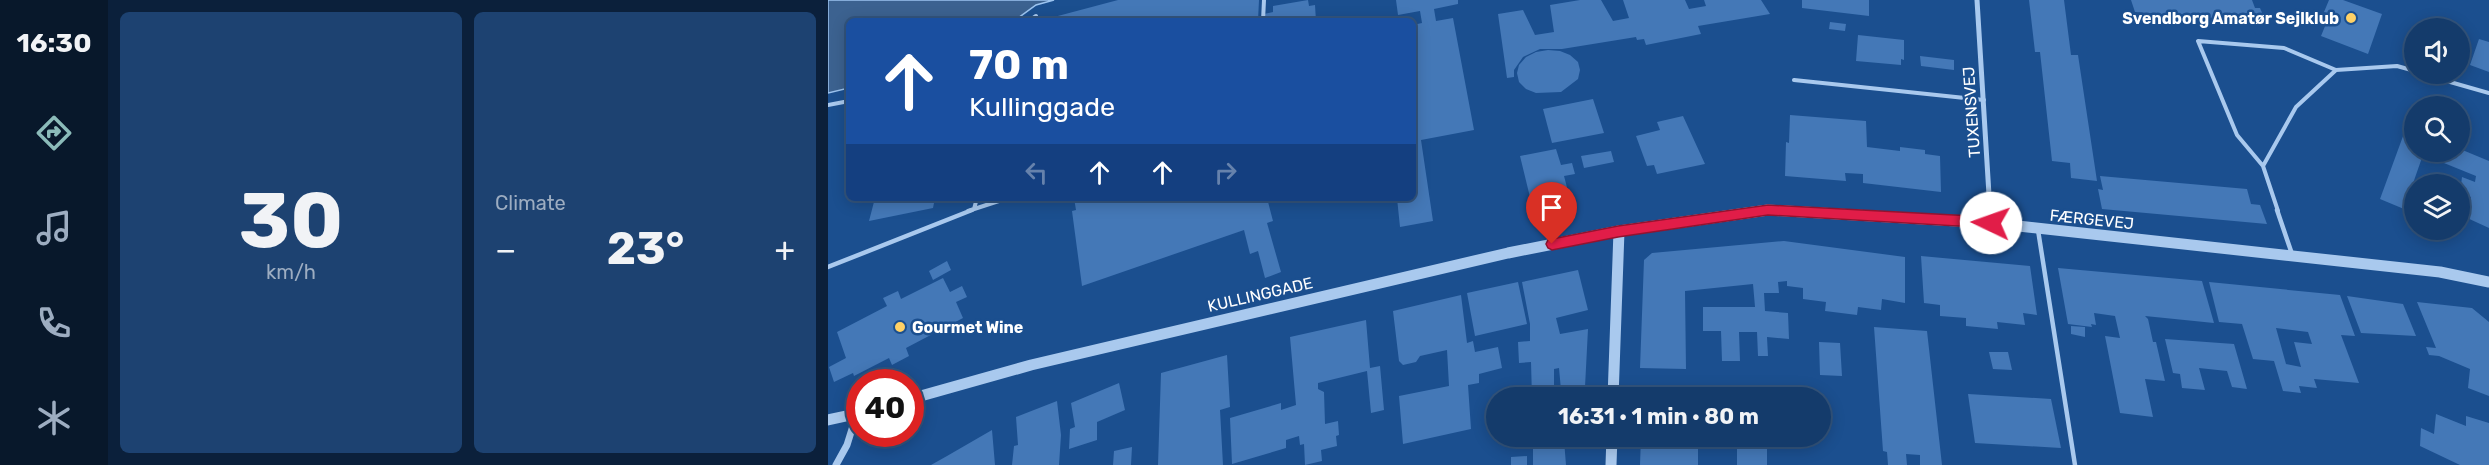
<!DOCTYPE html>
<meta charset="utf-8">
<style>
:root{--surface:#143b6b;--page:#1d4271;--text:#f1f3f6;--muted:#9dadc1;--line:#33557e;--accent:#8bbbb9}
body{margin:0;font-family:Rubik,sans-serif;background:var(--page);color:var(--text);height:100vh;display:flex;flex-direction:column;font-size:22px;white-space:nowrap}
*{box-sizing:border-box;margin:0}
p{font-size:20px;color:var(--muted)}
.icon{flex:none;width:33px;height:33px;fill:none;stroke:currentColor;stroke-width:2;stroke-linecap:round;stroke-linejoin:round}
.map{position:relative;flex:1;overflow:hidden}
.side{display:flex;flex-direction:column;gap:12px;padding:12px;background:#0b203b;width:720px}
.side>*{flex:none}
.top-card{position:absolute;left:18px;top:18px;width:570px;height:183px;border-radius:9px;box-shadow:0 3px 15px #0003,0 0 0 2px var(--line);background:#1a4fa0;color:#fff;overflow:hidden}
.tools{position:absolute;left:1576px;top:18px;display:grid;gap:12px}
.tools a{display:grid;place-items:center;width:66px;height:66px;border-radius:50%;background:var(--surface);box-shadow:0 3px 15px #0003,0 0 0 2px var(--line);font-size:30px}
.speed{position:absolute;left:18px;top:369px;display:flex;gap:12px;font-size:30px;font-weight:700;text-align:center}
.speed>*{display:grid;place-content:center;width:78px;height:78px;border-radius:50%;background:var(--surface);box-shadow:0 3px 15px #0003,0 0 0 2px var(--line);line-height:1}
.speed .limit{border:9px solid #d22;background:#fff;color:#111}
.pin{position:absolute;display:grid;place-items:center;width:51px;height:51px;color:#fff;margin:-62px -26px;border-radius:50% 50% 50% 0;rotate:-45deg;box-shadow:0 0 6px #0007}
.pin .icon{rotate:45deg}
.me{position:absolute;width:66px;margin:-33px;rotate:273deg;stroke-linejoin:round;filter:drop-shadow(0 0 4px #0008)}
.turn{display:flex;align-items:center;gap:21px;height:126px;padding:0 24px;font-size:27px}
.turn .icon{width:78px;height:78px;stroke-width:2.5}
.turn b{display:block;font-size:42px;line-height:51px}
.lanes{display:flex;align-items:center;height:57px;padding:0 24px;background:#0003;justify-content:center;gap:30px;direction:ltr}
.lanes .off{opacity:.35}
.big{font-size:45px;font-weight:700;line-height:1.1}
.side .tile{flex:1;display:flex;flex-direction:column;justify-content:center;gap:9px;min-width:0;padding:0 21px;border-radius:9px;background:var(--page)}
.side .dial{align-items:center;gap:0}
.dial b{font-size:78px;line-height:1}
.heat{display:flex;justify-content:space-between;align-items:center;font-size:33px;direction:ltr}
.side .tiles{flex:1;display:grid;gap:12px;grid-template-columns:repeat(2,1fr)}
.trip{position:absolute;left:658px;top:387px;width:345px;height:60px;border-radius:30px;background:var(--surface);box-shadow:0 3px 15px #0003,0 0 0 2px var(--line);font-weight:700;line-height:60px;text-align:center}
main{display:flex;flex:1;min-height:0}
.dock{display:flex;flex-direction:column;width:108px;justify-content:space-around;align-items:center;background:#08182b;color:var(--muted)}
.dock .icon{width:42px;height:42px}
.dock .active{color:var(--accent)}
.dock b{font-size:27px;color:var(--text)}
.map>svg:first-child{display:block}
.water{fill:#3c6290;stroke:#9cc4f0;stroke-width:1.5}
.building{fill:#4478b7;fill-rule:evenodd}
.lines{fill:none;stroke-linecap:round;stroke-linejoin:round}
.service-far1{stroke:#a9c9ee;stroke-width:4}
.service{stroke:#a9c9ee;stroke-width:4.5}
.minor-far1{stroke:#a9c9ee;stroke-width:5}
.minor{stroke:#a9c9ee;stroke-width:7}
.tertiary-far1{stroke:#a9c9ee;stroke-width:10}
.tertiary{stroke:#a9c9ee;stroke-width:11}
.route{fill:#e11d48;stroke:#92132f;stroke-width:1.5}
.poi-dot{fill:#ffd166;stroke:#1b4f8f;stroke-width:2}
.labels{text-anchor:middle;stroke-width:5;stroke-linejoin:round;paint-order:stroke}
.poi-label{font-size:16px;font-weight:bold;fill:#fff;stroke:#1b4f8f;text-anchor:end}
.street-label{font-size:16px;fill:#fff;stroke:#1b4f8f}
</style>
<main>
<nav class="dock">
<b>16:30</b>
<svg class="icon active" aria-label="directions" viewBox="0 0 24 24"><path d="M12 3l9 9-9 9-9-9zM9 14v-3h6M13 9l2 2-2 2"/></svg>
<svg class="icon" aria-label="music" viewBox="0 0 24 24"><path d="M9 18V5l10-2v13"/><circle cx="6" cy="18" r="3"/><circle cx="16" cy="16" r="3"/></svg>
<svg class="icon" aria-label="phone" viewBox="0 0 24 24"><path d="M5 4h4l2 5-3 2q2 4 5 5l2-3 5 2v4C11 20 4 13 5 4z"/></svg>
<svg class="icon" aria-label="climate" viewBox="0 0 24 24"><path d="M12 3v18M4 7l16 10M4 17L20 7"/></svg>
</nav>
<section class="side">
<div class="tiles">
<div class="tile dial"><b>30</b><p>km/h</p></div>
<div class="tile"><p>Climate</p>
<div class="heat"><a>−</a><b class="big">23°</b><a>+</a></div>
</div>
</div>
</section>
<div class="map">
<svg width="1661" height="465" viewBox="0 0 1661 465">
<rect width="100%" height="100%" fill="#1b4f8f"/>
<path class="water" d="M0,0h226l-18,5 -22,16h-165v67l-21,5z"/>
<path class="building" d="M290,0h141l-1,21h-219z
M480,0l1,6 6,-1 1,16h-52v-7l9,-2v-6z
M568,0h62v4l-24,5 2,12 17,-3 21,112 -53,10 12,81 -33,6 -3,-29h16v-77l5,-1 -5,-35v-60l9,-2 -2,-12 -22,4z
M752,0h21l12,21 16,-3 -6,-18h62l4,9 17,-3 -2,-6h57l9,14 -72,12 3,8 -55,11 -2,-6 -7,1 -1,-3 -74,12h-22l-17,8 -9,13v7l-7,1 -9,-64 25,-4 12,25 19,-3 -4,-27z
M974,0h67v16l-67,-8z
M1201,0h35l7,55h7l19,126 -26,-3 -1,-15 -18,-2 -12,-109h-5z
M1303,0h121l3,8h5l6,14 -131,-10z
M1501,0h14l39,14 -14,40 -47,-18 9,-22 -6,-2z
M1002,22l16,2 -1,7 -16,-2z
M1030,35l46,5v20l-3,-1v6l-45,-4z
M1651,39l10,3v30l-19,-7z
M720,50l12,1 10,4 8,7 2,8 -2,9 -17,13 -25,1 -10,-4 -7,-7 -2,-9 2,-8 7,-8 10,-5z
M1092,56l34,4v10l-33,-4z
M765,99l11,34 -52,10 -9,-34z
M962,115l76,6 1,26 33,4v-4l25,3v4l15,2 1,36 -78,-9v-9l-18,-1 1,8 -61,-5 1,-34 3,1z
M855,116l22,48 -48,10 -3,-9 -7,1 -11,-30 24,-6 -3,-8z
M1578,128l9,4v20h9l-20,57 -24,-10z
M728,149l5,16 11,-2 3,11 -11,2 11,42 -38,8 -17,-70z
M1632,149l29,12v67l-24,-11 1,-5 -5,-3 2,-5 5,2 3,-9 -11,-4 2,-16 13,5 1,-6 -42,-17 3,-7h23z
M783,151l3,11 -30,6 -3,-12z
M1272,176l147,13 4,15 9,1 7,19 -165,-15 -4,-20 5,1z
M47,198h60l-2,10 -64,13z
M246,198h193l6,23 -6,2 14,49 -16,6 -7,-27 -8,3 -6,-24 -162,56 -10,-75 4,-1z
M956,241l121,16v46l-23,-4 -1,11 -23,-3 -1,8 -32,-4 1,-9 -23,-3v-11l-16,-2v-5l-9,1 1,11h-15l1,18 23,2 1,26 -22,-2 1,19h-10l-1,-24h-18l1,29h-18l-1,-30h-18v-24h52l-2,-23 -68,7 1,78 -46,-1 4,-108 8,-7z
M1093,256l109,10 7,49 -14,-2 2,12 -28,-3 1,7 -32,-3v-8l-26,-2v-11l-16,-2z
M119,261l4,9 -18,10 -4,-9z
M1230,268l144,13 12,42 -69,-7 3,3 5,23h3l9,39 -20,-2 8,38 -33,-4 -15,-77 15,2 -5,-22 -21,-3 2,12 -5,-1 1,3 -24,-3z
M750,270l10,40 -32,8 4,16 28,-5 -3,58 -24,3 -2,-22 -5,1v29h-22l-1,-36 -12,1 -1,-21 12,-1v-17l-8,-42z
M115,278l7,14 12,-6 5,11 -11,5 7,16 -57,30 3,8 -17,9 -3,-7 -35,18 -1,-3 -19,9 -5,-15 17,-9 -9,-26 50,-26 -4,-8 15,-7 3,8z
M690,282l9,42 -52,12 -8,-43z
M1381,282l131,13 15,41 -14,-1 18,48 -45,-4 3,9 -18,-2 2,7 -18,-2 -9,-30 -21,-2 -11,-35 -23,-2zM1448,328l32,4 4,12 -18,-2 7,25 -15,-3z
M633,295l6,48 6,-2 2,11 23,-5 4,21 -23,6v9l-11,2 3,44 -68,15 -4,-48 50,-10 -2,-36 -27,6 -4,6 -13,3 -4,-4 -6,-50z
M1519,296l56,8 13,32 -55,-3z
M1589,302l55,6 17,14v74l-21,-8 2,-19 -31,-13 -10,-1 -3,-8 10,1z
M538,320l4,48 10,-2 4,44 -13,3 -4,-42 -49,12v6l6,3 1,32 13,-3 1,14 -3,1 1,10 -16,4 1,11 -17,4 -1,-21 -4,1 -1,-9 -13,4v8l-54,16 -2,-46 51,-15v7l15,-5 -6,-68z
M1243,326l14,1v10l-14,-3z
M1046,327l53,4 15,134h-22v-10l-14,-1 1,11h-19l-1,-13 -4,-1z
M1337,339l69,5 13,45 -15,-2 -5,-16 -28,-3 6,22 -23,-2 -2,-14 -7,-1z
M991,342l21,1 2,33 -22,-1z
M1161,352h19l4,18 -19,-1z
M399,355l3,52 -10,3 3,55h-65l3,-92z
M291,383l6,27 -28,12v18l-28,9 1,-20 5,-2 -4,-24z
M1140,394l83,5 10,49 -86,-5z
M229,401l4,34 -2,30h-47l2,-19 4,-1 -2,-28z
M1608,414l30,12v-10l23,7v42h-29l-40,-19 1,-18 13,6z
M164,430l3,35h-64l16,-9z
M813,437l57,3v25h-58z
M736,440l2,25h-33v-21z
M909,443l30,2v20h-30z
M304,447l-1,18h-18l1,-14z
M699,456v9h-16v-8z"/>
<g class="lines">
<path class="service-far1" d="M201,21l7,-5
M435,21l1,-21
M1594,74l67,19
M966,80l190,20
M0,105l21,-4
M1435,166l-26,-31 -39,-94 86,7 52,22
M146,209l3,-11
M140,211l40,-13
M1450,211l-15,-45 33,-59 40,-37 61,-4 18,5"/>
<path class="service" d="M1449,210l15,44
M1210,230l37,235
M0,267l144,-57"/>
<path class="minor-far1" d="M1149,0l13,211"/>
<path class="minor" d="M1162,210l1,13
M8,465l11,-20 10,-32"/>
<path class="tertiary-far1" d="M930,211h33"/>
<path class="tertiary" d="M785,398l6,-167
M82,399l121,-34 477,-112 111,-22 149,-21 223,13 449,49 49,10
M0,420l32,-7
M783,465l1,-29"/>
</g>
<path class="route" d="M940,205l223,12 7,6 -7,5 -223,-13 -150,22 -66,13 -4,-2 -2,-4 2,-4 4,-1 66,-13z"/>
<g class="poi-dot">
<circle cx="1523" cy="18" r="6"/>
<circle cx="72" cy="327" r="6"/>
</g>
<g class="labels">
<g class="poi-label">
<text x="1511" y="24">Svendborg Amatør Sejlklub</text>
<text x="84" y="333" text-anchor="start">Gourmet Wine</text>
</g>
<g class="street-label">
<text transform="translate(1143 112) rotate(-94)" y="6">TUXENSVEJ</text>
<text transform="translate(1264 219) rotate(6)" y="6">FÆRGEVEJ</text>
<text transform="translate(432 294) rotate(-13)" y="6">KULLINGGADE</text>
</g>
</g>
</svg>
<div class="tools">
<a><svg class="icon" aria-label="sound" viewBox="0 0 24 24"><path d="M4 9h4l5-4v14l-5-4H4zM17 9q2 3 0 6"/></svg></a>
<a><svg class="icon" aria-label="search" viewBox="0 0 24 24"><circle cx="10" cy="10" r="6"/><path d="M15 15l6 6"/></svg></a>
<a><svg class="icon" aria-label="layers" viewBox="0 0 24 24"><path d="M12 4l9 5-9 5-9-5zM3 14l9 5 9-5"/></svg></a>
</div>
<div class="speed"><div class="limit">40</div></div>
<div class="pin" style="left:724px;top:244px;background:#d93025"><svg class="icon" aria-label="arrive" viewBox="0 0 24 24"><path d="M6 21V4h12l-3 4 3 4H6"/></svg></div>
<svg class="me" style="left:1163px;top:223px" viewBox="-20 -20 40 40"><circle r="19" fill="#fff"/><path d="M0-13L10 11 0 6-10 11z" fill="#e11d48"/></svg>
<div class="trip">16:31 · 1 min · 80 m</div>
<div class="top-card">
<div class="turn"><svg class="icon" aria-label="ahead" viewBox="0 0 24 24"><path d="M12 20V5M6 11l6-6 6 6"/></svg><div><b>70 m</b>Kullinggade</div></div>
<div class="lanes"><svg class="icon off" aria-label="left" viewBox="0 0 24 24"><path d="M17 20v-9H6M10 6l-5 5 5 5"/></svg><svg class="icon" aria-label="ahead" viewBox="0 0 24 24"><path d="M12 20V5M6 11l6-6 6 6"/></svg><svg class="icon" aria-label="ahead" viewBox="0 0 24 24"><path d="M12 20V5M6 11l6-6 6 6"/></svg><svg class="icon off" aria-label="right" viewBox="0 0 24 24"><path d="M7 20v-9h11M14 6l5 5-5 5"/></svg></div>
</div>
</div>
</main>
